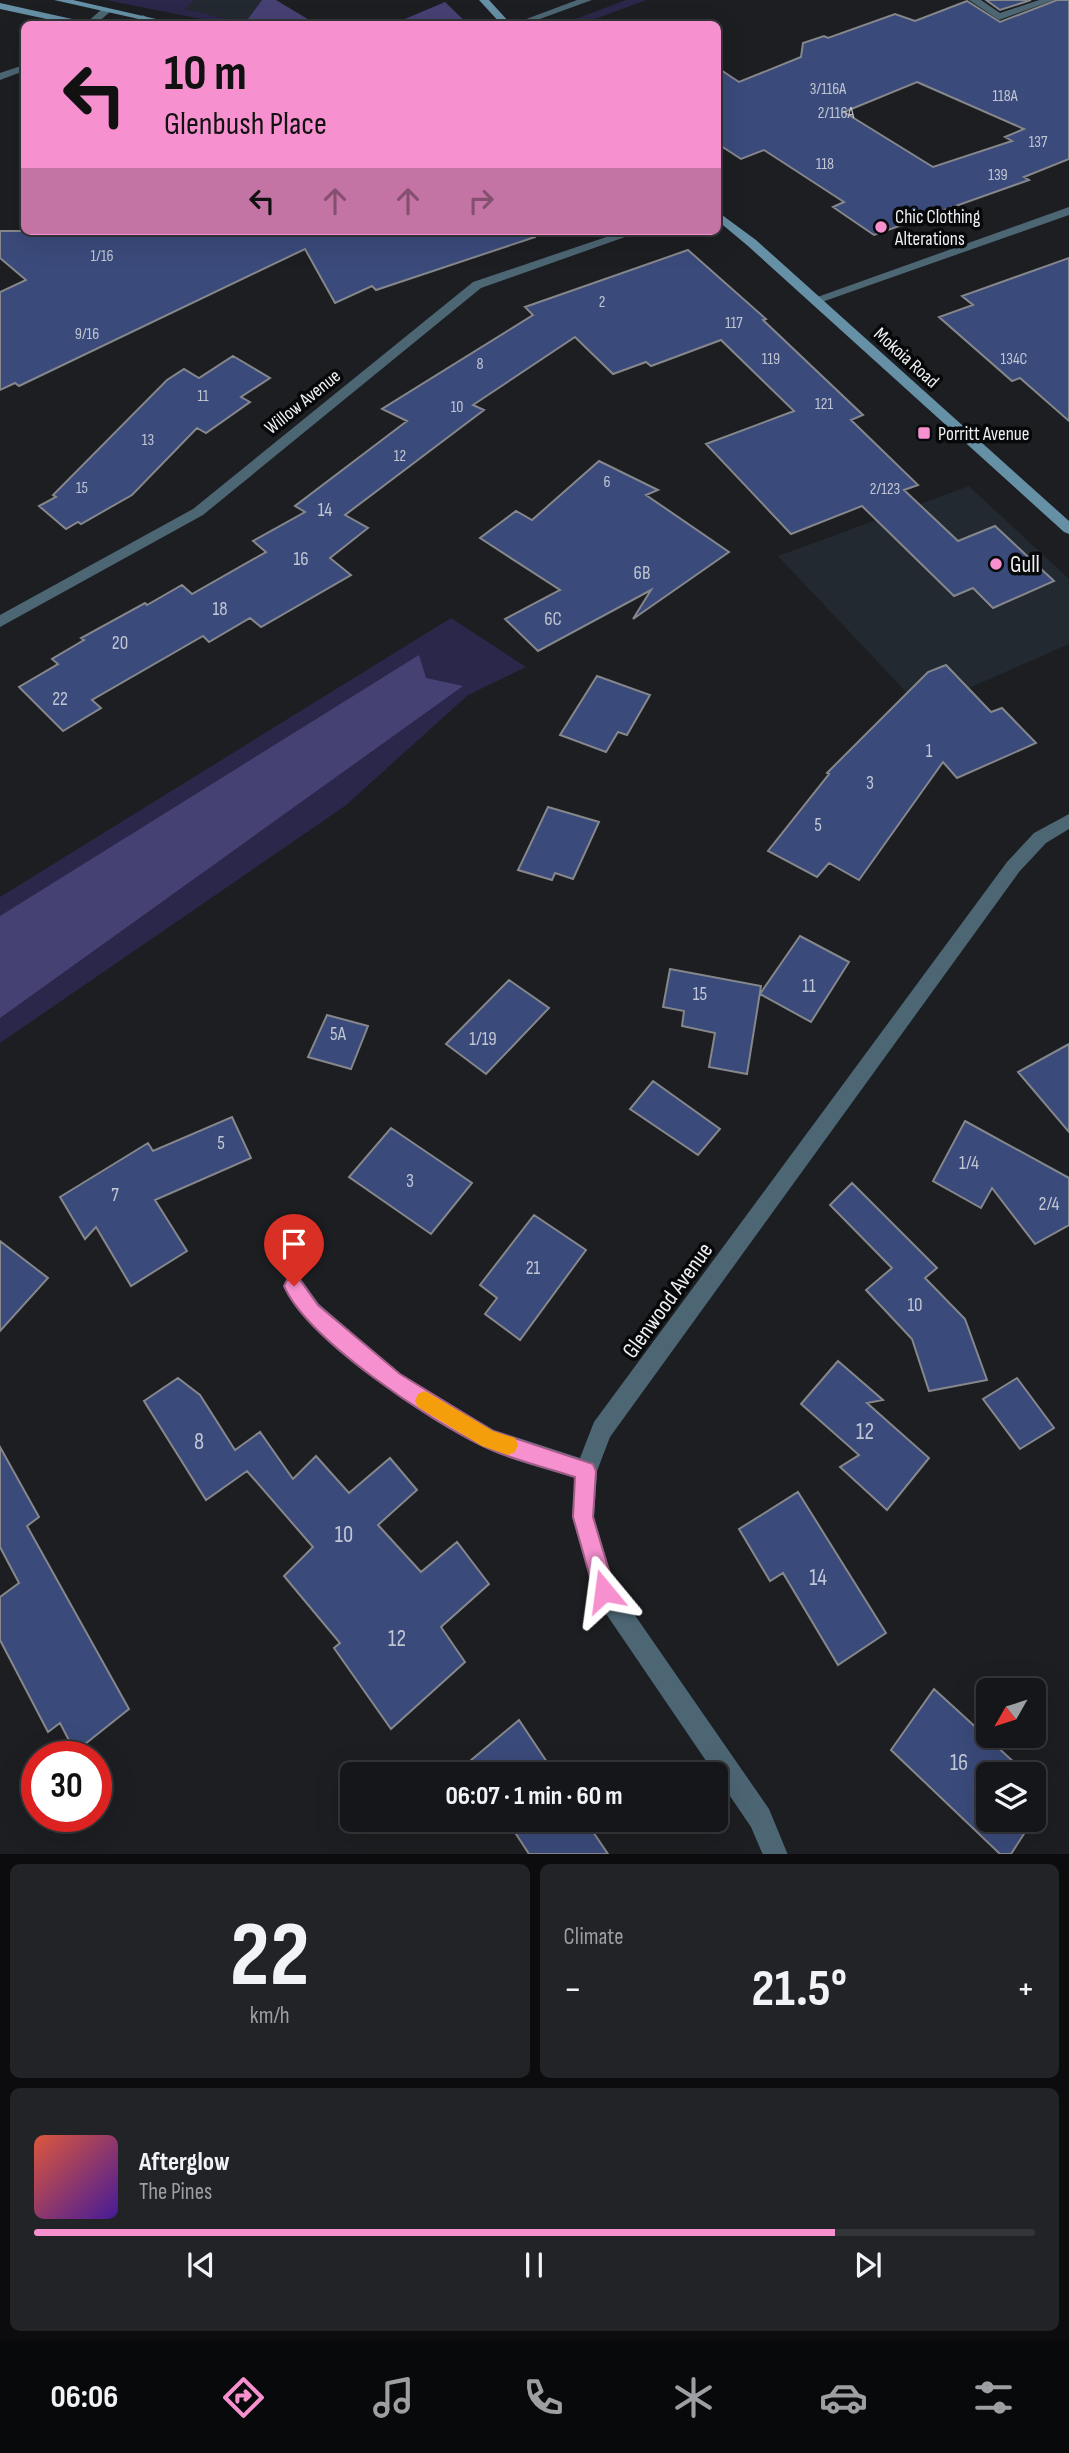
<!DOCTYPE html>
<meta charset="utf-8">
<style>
:root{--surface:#151619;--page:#222326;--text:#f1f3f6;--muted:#9d9fa2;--line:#343538;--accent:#f690cf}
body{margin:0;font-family:"Sofia Sans Condensed",sans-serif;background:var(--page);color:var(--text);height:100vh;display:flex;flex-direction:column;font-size:26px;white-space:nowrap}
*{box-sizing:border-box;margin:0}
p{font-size:23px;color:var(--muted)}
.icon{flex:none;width:38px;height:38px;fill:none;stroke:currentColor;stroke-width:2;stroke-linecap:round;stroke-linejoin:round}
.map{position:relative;height:1854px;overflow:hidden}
.panel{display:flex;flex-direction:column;gap:10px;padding:10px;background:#0c0c0e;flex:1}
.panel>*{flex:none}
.top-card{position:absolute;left:21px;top:21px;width:700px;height:214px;border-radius:10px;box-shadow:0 7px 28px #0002,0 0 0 2px var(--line);background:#f690cf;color:#111;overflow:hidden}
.needle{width:46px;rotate:231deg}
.tools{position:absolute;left:976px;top:1678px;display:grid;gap:14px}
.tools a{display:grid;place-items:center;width:70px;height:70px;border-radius:10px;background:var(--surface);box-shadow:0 7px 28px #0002,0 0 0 2px var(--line);font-size:35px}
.speed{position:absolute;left:21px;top:1741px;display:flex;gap:14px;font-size:35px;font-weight:700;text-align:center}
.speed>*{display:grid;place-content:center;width:91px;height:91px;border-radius:50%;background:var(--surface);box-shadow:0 7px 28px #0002,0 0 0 2px var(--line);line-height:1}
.speed .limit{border:10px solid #d22;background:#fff;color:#111}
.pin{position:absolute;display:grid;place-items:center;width:60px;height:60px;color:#fff;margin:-72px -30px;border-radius:50% 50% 50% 0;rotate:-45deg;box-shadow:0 0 7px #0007}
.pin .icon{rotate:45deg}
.me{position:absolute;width:77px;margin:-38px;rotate:344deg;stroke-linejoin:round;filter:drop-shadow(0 0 5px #0008)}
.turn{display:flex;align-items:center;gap:24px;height:147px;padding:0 28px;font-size:32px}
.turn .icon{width:91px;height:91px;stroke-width:2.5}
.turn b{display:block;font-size:49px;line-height:60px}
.lanes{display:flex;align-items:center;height:66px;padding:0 28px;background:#0003;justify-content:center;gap:35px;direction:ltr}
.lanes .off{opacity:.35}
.big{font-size:52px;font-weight:700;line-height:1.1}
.panel .tile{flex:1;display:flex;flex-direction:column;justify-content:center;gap:10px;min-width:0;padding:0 24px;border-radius:10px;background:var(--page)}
.panel .dial{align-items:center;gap:0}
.dial b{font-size:91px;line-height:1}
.song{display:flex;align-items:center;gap:21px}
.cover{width:84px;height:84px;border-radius:10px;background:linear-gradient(135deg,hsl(10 70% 55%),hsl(260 70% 35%))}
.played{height:7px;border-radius:4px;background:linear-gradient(90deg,var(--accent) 80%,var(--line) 80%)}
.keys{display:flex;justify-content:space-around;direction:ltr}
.heat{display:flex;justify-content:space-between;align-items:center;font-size:38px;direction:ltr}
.panel .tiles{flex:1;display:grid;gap:10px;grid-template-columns:1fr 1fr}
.tile:last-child{grid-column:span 2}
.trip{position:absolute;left:340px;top:1762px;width:388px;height:70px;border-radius:10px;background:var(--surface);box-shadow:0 7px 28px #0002,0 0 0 2px var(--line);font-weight:700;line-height:70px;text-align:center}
.tabs{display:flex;height:112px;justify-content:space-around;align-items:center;background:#08090a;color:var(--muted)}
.tabs .icon{width:49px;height:49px}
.tabs .current{color:var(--accent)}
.tabs b{font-size:32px;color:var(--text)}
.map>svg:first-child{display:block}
.built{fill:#222930}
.green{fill:#2b274a}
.forest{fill:#464173}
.building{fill:#3a4a7a;stroke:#85878b;stroke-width:2;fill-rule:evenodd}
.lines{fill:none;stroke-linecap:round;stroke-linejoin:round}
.lane{fill:#4d6674;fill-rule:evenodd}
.street{fill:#4d6674;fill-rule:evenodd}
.secondary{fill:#6690a5;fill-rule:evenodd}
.route{fill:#f690cf;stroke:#a05e87;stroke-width:2}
.slow{fill:#f59e0b}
.poi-dot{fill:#f690cf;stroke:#070809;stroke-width:2.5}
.labels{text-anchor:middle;stroke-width:7;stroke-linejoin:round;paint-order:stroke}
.far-number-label{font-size:16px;fill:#c1c6d4}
.far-poi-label{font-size:19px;fill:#eef0f2;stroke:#070809;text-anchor:start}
.far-street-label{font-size:19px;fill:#eef0f2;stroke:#070809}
.number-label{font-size:19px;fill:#c1c6d4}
.poi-label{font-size:23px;fill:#eef0f2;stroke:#070809;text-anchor:start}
.street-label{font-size:23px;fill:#eef0f2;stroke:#070809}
.near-number-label{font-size:23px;fill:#c1c6d4}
</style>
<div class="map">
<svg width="1069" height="1855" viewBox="0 0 1069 1855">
<rect width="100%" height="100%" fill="#1c1e21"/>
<path class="built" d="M195,0h67l-17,23 -62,-14z
M969,486l100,93v65l-147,65 -144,-153z"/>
<path class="green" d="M106,0h89l-11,9 61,14 -19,1z
M626,0h20l-64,24h-20z
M451,618l75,49 -58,28 -123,111 -345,237v-146z"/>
<path class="forest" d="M262,0h14l40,24h-72z
M445,2l23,22h-75z
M419,655l7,23 37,8 -463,332v-102z"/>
<path class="building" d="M986,0h45l-31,10z
M1057,0h12v159l-45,18 5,3 -155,55 -41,-28 11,-5 -80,-52 -23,9 -23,-15v-76l21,14 62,-25 2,-14 21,-7 4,2 67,-24 20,7 52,-20 33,21zM917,82l107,47 -19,8 7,4 -79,26 -89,-55z
M0,231h534l1,6 -159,53 -4,-4 -37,17 -30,-54 -286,137 -4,-3 -15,7v-98l26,-12 -26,-22z
M688,250l78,69 -3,1 100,95 -12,5 67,65 -14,5 54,51 37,-15 59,55 -61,27 -20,-20 -19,8 -92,-90 -71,28 -85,-90 88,-33 -73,-71 -70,26 -5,-4 -33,12 -38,-37 -102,68 11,5 -139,105 23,13 -38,30 21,17 -90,52 -11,-9 -41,24 -6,-6 -111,64 9,8 -38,23 -44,-44 39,-23 -6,-5 32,-19 -3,-2 64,-35 2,2 35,-20 10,9 74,-42 -13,-11 52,-29 -10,-6 112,-85 -25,-12 151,-94 -8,-8z
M1069,258v163l-49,-43 -8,3 -73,-64 34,-12 -11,-9z
M233,356l37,22 -29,19 9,5 -44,31 -9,-5 -65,67 -51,29 -3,-2 -12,7 -27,-23 17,-9 -3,-2 114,-115 17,-11 15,9z
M599,461l59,29 -12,5 83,57 -96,67 18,-29 -113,61 -33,-32 55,-29 -80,-52 36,-27 16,9z
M946,665l45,47 11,-4 34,35 -79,35 -14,-16 -84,118 -30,-17 -12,14 -49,-26 61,-77 -2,-1 101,-101z
M597,676l53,19 -23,40 -9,-3 -12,20 -46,-17z
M548,807l51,15 -26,57 -18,-6 -3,7 -34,-10z
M800,936l49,26 -38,60 -51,-28z
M670,969l91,17 -14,88 -38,-7 6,-34 -33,-7 2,-15 -21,-4z
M509,980l40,28 -63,66 -40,-30z
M327,1015l41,11 -17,43 -43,-12z
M1069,1044v88l-51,-60z
M653,1081l67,48 -22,26 -68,-46z
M232,1117l19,41 -96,42 32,51 -56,35 -35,-59 -11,12 -25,-42 88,-54 5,8z
M965,1121l104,57v47l-34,19 -43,-56 -11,20 -48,-27z
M391,1128l81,55 -41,51 -82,-57z
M852,1183l85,85 -12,10 40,41 22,61 -58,11 -17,-52 -46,-49 26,-22 -62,-63z
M534,1215l52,35 -66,90 -35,-26 12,-16 -17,-13z
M0,1241l48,37 -48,53z
M838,1361l45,39 -16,3 62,55 -42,52 -47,-43 19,-12 -58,-51z
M178,1378l22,17 35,55 25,-18 33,47 23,-23 33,37 41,-35 27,32 -39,35 43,47 36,-30 32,42 -48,43 24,35 -74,67 -57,-81 6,-5 -56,-67 29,-29 -66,-76 -41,29 -62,-99z
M1017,1378l37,50 -34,21 -37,-50z
M0,1447l39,70 -12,9 102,183 -54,43 -15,-29 -12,9 -48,-92v-43l19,-14 -19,-36z
M798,1492l88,141 -48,32 -55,-92 -13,8 -31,-52z
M934,1689l93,85h-38v46h44l-22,34h-11l-109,-104z
M519,1720l36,54h-77l-8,-13z
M1034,1781l11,10v11l-11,16z
M507,1820h78l23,34h-79z"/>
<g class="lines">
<path class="lane" d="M969,0h12l19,13 39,-13h15l-55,20z"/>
<path class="street" d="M577,0h15l-66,24h-13z
M102,9l9,2 -15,13h-11z
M143,15l5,3 -6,6h-11z
M24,65v6l-24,9v-7z
M1069,207v8l-250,88 -10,-3z
M624,231h18l-161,57 -278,227 -203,112v-12l193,-106 280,-227z
M1069,814v15l-23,14 -27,29 -409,565 -13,34 -3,46 20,68 155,224 19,46h-25l-12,-28 -155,-228 -24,-82 3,-39c-30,-10 -64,-17 -92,-31 -53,-25 -177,-108 -199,-161l3,-7 7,-3 7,3 18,25 81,70 94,56 86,28 14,-36 413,-560 27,-29z"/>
<path class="secondary" d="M54,0h19l105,24h-17z
M479,0h10l22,24h-10z
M0,3l81,18 5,3h-16l-70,-15z
M718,212l38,28 313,281v13l-5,-2 -316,-286 -30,-25z"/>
</g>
<path class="route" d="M294,1277l6,3 18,25 82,69 93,57 100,33 3,7 -3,46 22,74 -3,8 -8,3 -7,-3 -3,-8 -21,-74 2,-40c-30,-10 -63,-17 -92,-31 -53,-25 -176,-107 -199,-160l3,-6z"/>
<path class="slow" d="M425,1391l68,40 22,7 3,7 -3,7 -7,3 -26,-9 -64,-39 -3,-6 3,-7z"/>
<g class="poi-dot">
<circle cx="881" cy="227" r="7"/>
<rect x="917" y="426" width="14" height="14" rx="3.5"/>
<circle cx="996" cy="564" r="7"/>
</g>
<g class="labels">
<g class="far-number-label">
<text x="828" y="94">3/116A</text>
<text x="1005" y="101">118A</text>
<text x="836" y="118">2/116A</text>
<text x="1038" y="147">137</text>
<text x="825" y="169">118</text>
<text x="998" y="180">139</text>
<text x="102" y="261">1/16</text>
<text x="602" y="307">2</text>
<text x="734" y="328">117</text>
<text x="87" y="339">9/16</text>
<text x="771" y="364">119</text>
<text x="1014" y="364">134C</text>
<text x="480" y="369">8</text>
<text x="203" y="401">11</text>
<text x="824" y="409">121</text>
<text x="457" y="412">10</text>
<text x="148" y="445">13</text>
<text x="400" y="461">12</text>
<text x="607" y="487">6</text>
<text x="82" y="493">15</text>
<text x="885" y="494">2/123</text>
</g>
<g class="far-poi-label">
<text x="895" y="223">Chic Clothing<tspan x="895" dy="22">Alterations</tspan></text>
<text x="938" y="440">Porritt Avenue</text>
</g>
<g class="far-street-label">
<text transform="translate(907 357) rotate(42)" y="7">Mokoia Road</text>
<text transform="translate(302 401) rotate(-39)" y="7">Willow Avenue</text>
</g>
<g class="number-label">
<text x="325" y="516">14</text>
<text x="301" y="565">16</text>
<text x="642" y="579">6B</text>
<text x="220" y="615">18</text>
<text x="553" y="625">6C</text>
<text x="120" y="649">20</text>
<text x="60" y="705">22</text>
<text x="929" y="757">1</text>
<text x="870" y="789">3</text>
<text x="818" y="831">5</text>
<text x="809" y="992">11</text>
<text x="700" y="1000">15</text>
<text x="338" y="1040">5A</text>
<text x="483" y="1045">1/19</text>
<text x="221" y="1149">5</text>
<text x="969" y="1169">1/4</text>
<text x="410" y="1187">3</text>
<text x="115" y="1201">7</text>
<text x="1049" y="1210">2/4</text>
<text x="533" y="1274">21</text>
<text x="915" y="1311">10</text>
</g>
<g class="poi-label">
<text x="1010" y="572">Gull</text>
</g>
<g class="street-label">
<text transform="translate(667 1300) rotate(-54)" y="8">Glenwood Avenue</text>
</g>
<g class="near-number-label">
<text x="865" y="1439">12</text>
<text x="199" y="1449">8</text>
<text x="344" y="1542">10</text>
<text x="818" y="1585">14</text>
<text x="397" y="1646">12</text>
<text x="959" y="1770">16</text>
</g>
</g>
</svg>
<div class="tools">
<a><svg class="needle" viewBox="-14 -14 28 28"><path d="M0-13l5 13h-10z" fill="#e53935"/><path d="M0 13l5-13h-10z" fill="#9d9fa2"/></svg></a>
<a><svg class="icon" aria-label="layers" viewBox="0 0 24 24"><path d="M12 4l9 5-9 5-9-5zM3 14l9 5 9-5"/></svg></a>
</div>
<div class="speed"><div class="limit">30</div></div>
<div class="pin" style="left:294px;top:1286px;background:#d93025"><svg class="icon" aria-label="arrive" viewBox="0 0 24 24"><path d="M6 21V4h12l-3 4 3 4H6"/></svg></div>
<svg class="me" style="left:604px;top:1591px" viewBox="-20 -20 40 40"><path d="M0-17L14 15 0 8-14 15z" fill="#f690cf" stroke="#fff" stroke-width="4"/></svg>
<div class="trip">06:07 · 1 min · 60 m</div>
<div class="top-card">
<div class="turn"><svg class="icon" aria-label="left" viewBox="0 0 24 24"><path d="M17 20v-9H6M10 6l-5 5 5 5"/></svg><div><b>10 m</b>Glenbush Place</div></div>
<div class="lanes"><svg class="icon" aria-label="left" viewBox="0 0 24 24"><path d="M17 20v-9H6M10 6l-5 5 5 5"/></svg><svg class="icon off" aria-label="ahead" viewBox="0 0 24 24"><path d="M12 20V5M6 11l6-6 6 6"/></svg><svg class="icon off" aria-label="ahead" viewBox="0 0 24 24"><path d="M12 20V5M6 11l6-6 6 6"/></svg><svg class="icon off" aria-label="right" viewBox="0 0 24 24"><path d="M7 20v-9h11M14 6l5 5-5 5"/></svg></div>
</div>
</div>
<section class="panel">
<div class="tiles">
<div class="tile dial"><b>22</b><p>km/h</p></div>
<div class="tile"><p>Climate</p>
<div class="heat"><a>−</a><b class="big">21.5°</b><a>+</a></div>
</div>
<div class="tile">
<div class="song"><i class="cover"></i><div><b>Afterglow</b><p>The Pines</p></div></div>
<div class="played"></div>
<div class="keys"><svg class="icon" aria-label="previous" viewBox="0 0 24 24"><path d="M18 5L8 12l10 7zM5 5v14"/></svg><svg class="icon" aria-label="pause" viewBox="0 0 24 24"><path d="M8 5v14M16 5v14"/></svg><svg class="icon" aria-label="next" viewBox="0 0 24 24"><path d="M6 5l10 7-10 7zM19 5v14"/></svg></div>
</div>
</div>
</section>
<nav class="tabs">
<b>06:06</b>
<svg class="icon current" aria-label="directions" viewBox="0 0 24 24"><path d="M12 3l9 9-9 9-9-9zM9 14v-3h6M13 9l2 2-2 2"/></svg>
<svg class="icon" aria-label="music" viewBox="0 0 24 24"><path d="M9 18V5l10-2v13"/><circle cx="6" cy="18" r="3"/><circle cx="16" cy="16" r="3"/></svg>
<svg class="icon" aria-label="phone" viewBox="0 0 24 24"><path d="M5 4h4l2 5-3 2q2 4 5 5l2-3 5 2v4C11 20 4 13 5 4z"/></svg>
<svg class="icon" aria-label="climate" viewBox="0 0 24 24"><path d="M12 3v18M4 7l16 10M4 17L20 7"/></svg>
<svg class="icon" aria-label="car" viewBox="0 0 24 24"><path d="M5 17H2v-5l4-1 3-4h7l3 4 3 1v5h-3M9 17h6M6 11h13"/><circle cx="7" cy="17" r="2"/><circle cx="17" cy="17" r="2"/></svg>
<svg class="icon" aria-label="filters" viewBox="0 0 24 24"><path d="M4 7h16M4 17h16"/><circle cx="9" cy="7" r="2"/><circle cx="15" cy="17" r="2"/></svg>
</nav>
